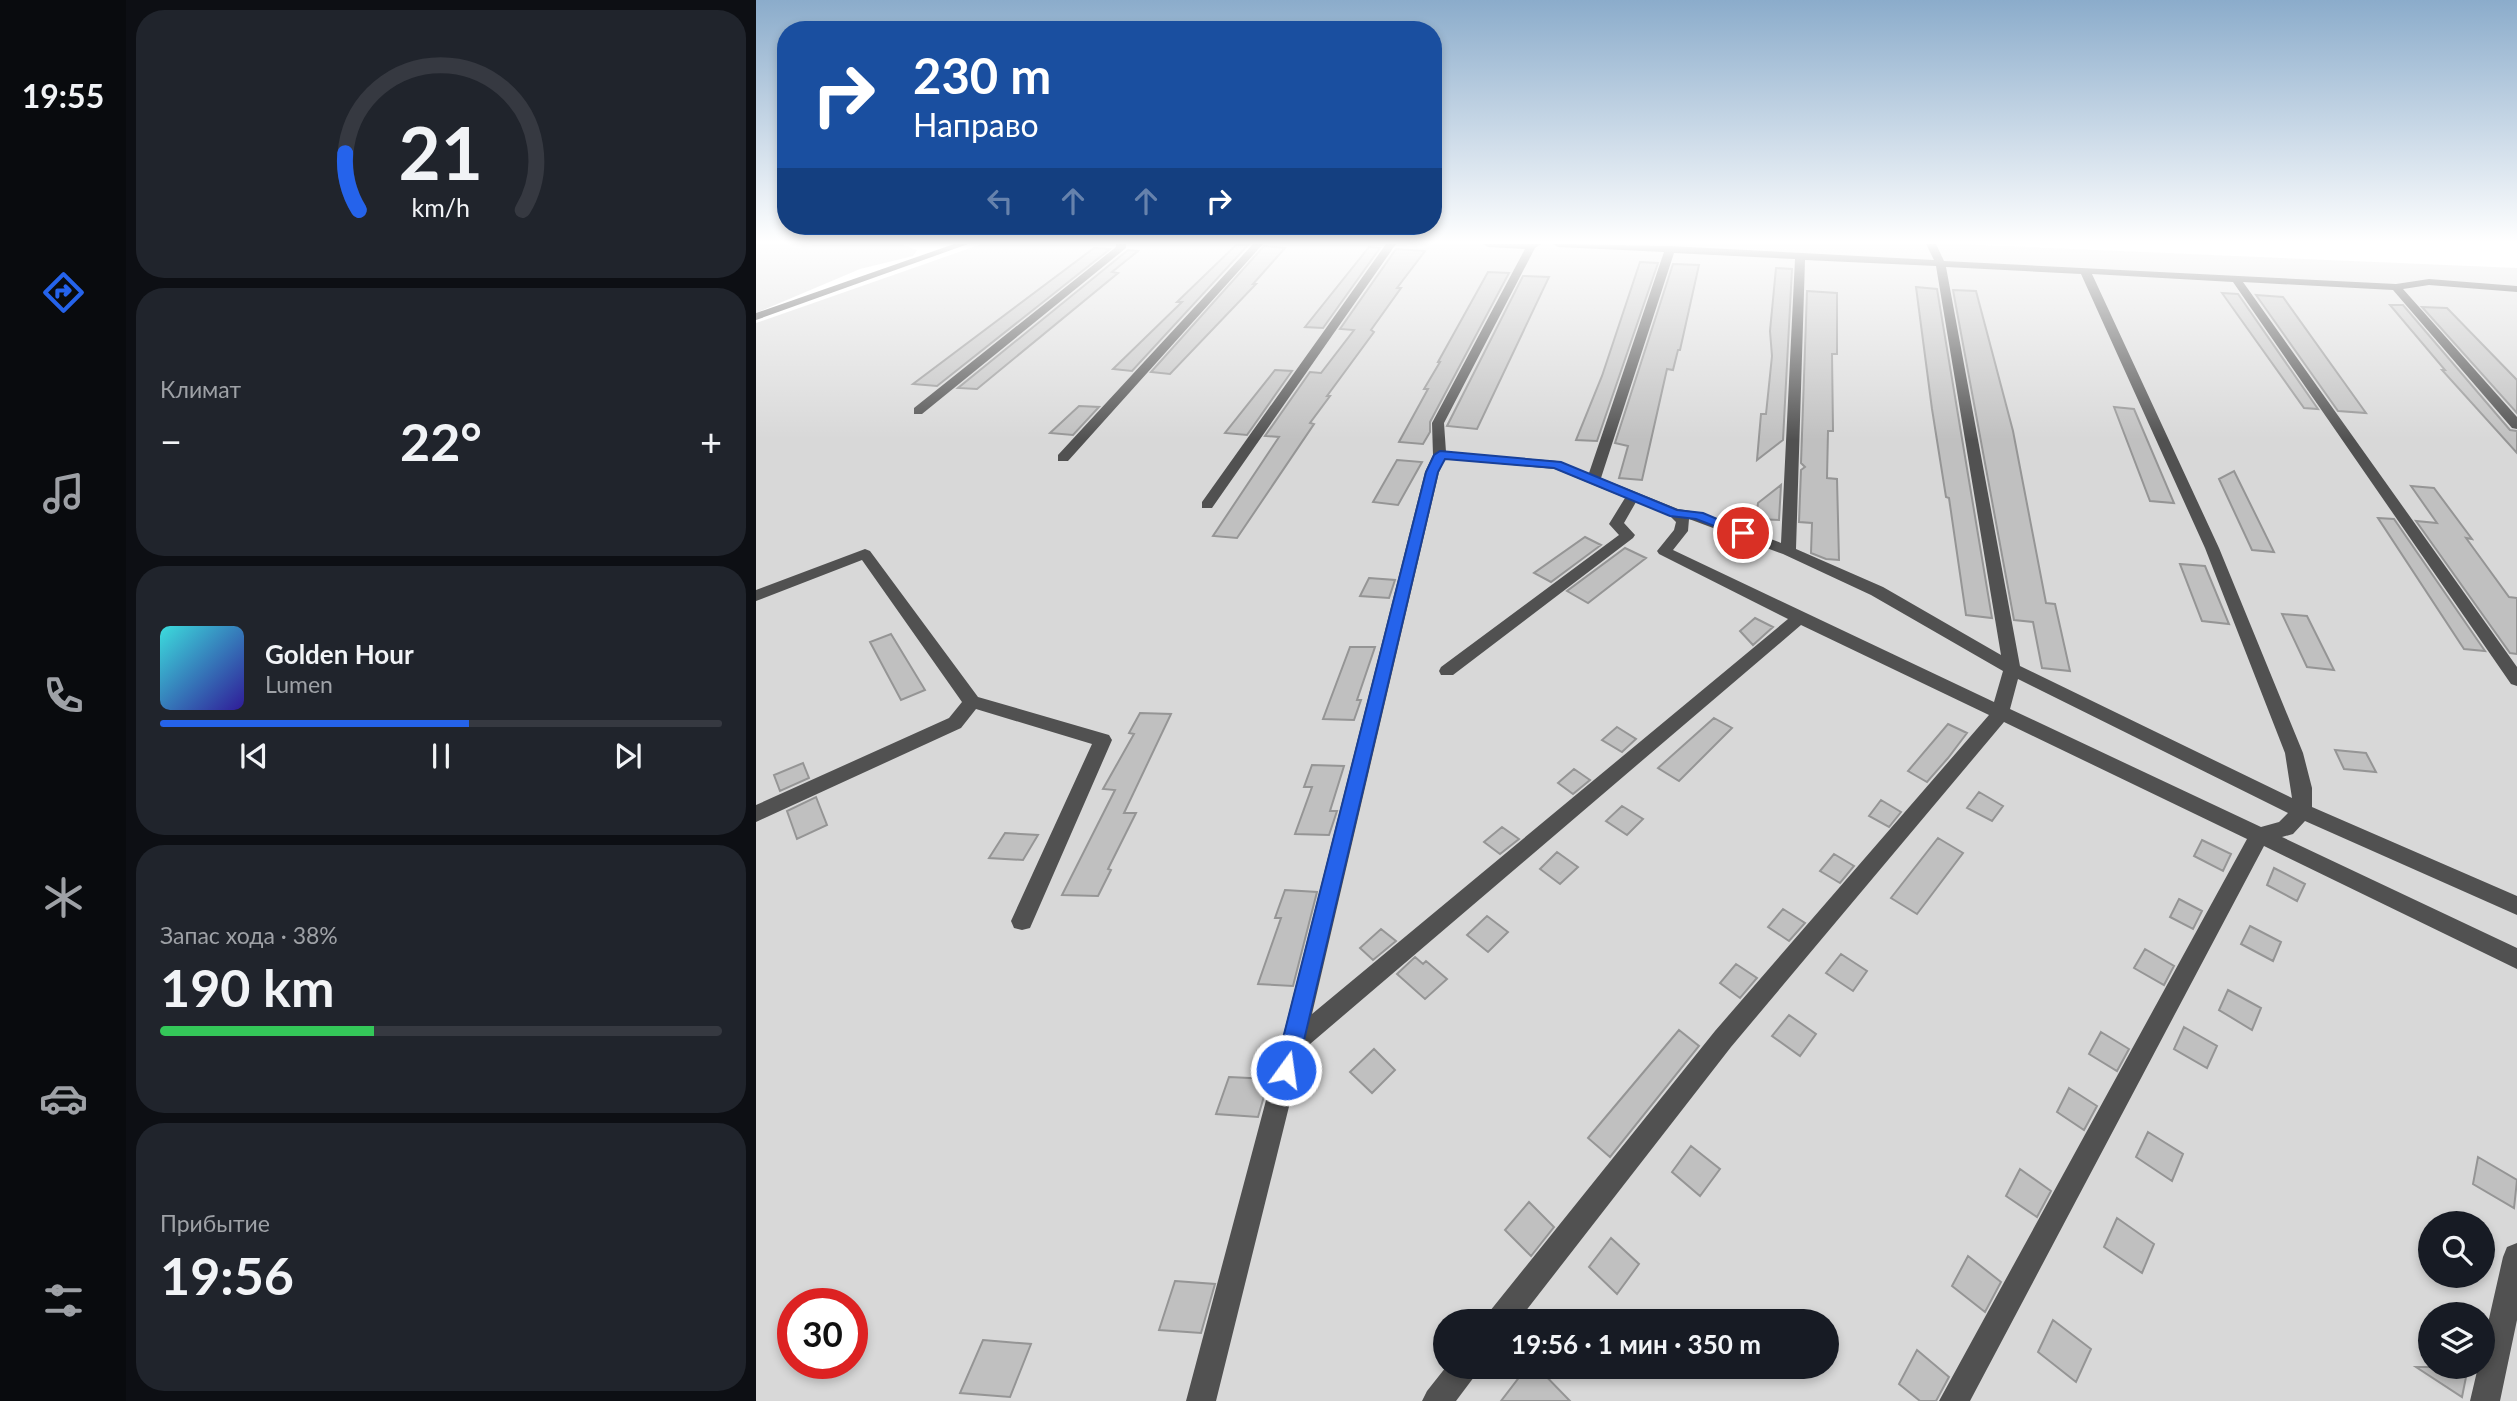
<!DOCTYPE html>
<html lang="ru">
<meta charset="utf-8">
<style>
:root{--surface:#171b24;--page:#20242c;--text:#f1f3f6;--muted:#9ea1a6;--line:#363941;--accent:#2563eb}
body{margin:0;font-family:Lato,sans-serif;background:var(--page);color:var(--text);height:100vh;display:flex;flex-direction:column;font-size:26px;white-space:nowrap}
*{box-sizing:border-box;margin:0}
p{font-size:23px;color:var(--muted)}
.icon{flex:none;width:38px;height:38px;fill:none;stroke:currentColor;stroke-width:2;stroke-linecap:round;stroke-linejoin:round}
.map{position:relative;flex:1;overflow:hidden}
.drawer{display:flex;flex-direction:column;gap:10px;padding:10px;background:#0d0f14;width:630px}
.drawer>*{flex:none}
.hud{position:absolute;left:21px;top:21px;width:665px;height:214px;border-radius:28px;box-shadow:0 4px 10px #0003;background:#1a4fa0;color:#fff;overflow:hidden}
.buttons{position:absolute;left:1662px;top:1211px;display:grid;gap:14px}
.buttons a{display:grid;place-items:center;width:77px;height:77px;border-radius:50%;background:var(--surface);box-shadow:0 4px 10px #0003;font-size:35px}
.speed{position:absolute;left:21px;top:1288px;display:flex;gap:14px;font-size:35px;font-weight:700;text-align:center}
.speed>*{display:grid;place-content:center;width:91px;height:91px;border-radius:50%;background:var(--surface);box-shadow:0 4px 10px #0003;line-height:1}
.speed .limit{border:10px solid #d22;background:#fff;color:#111}
.pin{position:absolute;display:grid;place-items:center;width:60px;height:60px;color:#fff;margin:-30px;border:4px solid #fff;border-radius:50%;box-shadow:0 2px 7px #0007}
.me{position:absolute;width:77px;margin:-38px;rotate:14deg;stroke-linejoin:round;filter:drop-shadow(0 0 5px #0008)}
.turn{display:flex;align-items:center;gap:24px;height:147px;padding:0 21px;font-size:32px}
.turn .icon{width:91px;height:91px;stroke-width:2.5}
.turn b{display:block;font-size:49px;line-height:60px}
.lanes{display:flex;align-items:center;height:66px;padding:0 21px;background:#0003;justify-content:center;gap:35px;direction:ltr}
.lanes .off{opacity:.35}
.big{font-size:52px;font-weight:700;line-height:1.1}
.drawer .widget{flex:1;display:flex;flex-direction:column;justify-content:center;gap:10px;min-width:0;padding:0 24px;border-radius:28px;background:var(--page)}
.drawer .dial{align-items:center;gap:0}
.dial svg{height:182px;overflow:visible;fill:none;stroke:var(--line);stroke-width:7;stroke-linecap:round;text-anchor:middle}
.dial text{fill:var(--text);stroke:none}
.song{display:flex;align-items:center;gap:21px}
.cover{width:84px;height:84px;border-radius:10px;background:linear-gradient(135deg,hsl(180 70% 55%),hsl(250 70% 35%))}
.played{height:7px;border-radius:4px;background:linear-gradient(90deg,var(--accent) 55%,var(--line) 55%)}
.keys{display:flex;justify-content:space-around;direction:ltr}
.heat{display:flex;justify-content:space-between;align-items:center;font-size:38px;direction:ltr}
.charge{height:10px;border-radius:5px;background:linear-gradient(90deg,#34c759 38%,var(--line) 0)}
.trip{position:absolute;left:677px;top:1309px;width:406px;height:70px;border-radius:35px;background:var(--surface);box-shadow:0 4px 10px #0003;font-weight:700;line-height:70px;text-align:center}
main{display:flex;flex:1;min-height:0}
.tabs{display:flex;flex-direction:column;width:126px;justify-content:space-around;align-items:center;background:#090b0e;color:var(--muted)}
.tabs .icon{width:49px;height:49px}
.tabs .current{color:var(--accent)}
.tabs b{font-size:32px;color:var(--text)}
.map>svg:first-child{display:block}
.green{fill:#d8d8d8;fill-rule:evenodd}
.building{fill:#c0c0c0;stroke:#959595;stroke-width:2}
.lines{fill:none;stroke-linecap:round;stroke-linejoin:round}
.minor{fill:#515151;fill-rule:evenodd}
.route{fill:#2563eb;stroke:#184099;stroke-width:2}
</style>
<main>
<nav class="tabs">
<b>19:55</b>
<svg class="icon current" aria-label="directions" viewBox="0 0 24 24"><path d="M12 3l9 9-9 9-9-9zM9 14v-3h6M13 9l2 2-2 2"/></svg>
<svg class="icon" aria-label="music" viewBox="0 0 24 24"><path d="M9 18V5l10-2v13"/><circle cx="6" cy="18" r="3"/><circle cx="16" cy="16" r="3"/></svg>
<svg class="icon" aria-label="phone" viewBox="0 0 24 24"><path d="M5 4h4l2 5-3 2q2 4 5 5l2-3 5 2v4C11 20 4 13 5 4z"/></svg>
<svg class="icon" aria-label="climate" viewBox="0 0 24 24"><path d="M12 3v18M4 7l16 10M4 17L20 7"/></svg>
<svg class="icon" aria-label="car" viewBox="0 0 24 24"><path d="M5 17H2v-5l4-1 3-4h7l3 4 3 1v5h-3M9 17h6M6 11h13"/><circle cx="7" cy="17" r="2"/><circle cx="17" cy="17" r="2"/></svg>
<svg class="icon" aria-label="filters" viewBox="0 0 24 24"><path d="M4 7h16M4 17h16"/><circle cx="9" cy="7" r="2"/><circle cx="15" cy="17" r="2"/></svg>
</nav>
<section class="drawer">
<div class="widget dial"><svg viewBox="0 0 100 80">
<path d="M14 69A42 42 0 1 1 86 69"/>
<path d="M14 69A42 42 0 0 1 8 44" stroke="#2563eb"/>
<text x="50" y="56" font-size="32" font-weight="700">21</text>
<text x="50" y="72" font-size="11">km/h</text>
</svg></div>
<div class="widget"><p>Климат</p>
<div class="heat"><a>−</a><b class="big">22°</b><a>+</a></div>
</div>
<div class="widget">
<div class="song"><i class="cover"></i><div><b>Golden Hour</b><p>Lumen</p></div></div>
<div class="played"></div>
<div class="keys"><svg class="icon" aria-label="previous" viewBox="0 0 24 24"><path d="M18 5L8 12l10 7zM5 5v14"/></svg><svg class="icon" aria-label="pause" viewBox="0 0 24 24"><path d="M8 5v14M16 5v14"/></svg><svg class="icon" aria-label="next" viewBox="0 0 24 24"><path d="M6 5l10 7-10 7zM19 5v14"/></svg></div>
</div>
<div class="widget"><p>Запас хода · 38%</p><b class="big">190 km</b><div class="charge"></div></div>
<div class="widget"><p>Прибытие</p><b class="big">19:56</b></div>
</section>
<div class="map">
<svg width="1761" height="1401" viewBox="0 0 1761 1401">
<rect width="100%" height="100%" fill="#fff"/>
<path class="green" d="M0,244h145l16,6 -4,6 -53,13 -104,44z
M226,244h973l562,24v1133h-1761v-1078zM1675,1223h52v53h-52zM37,1304h59v59h-59zM1675,1314h52v53h-52zM690,1321h381v46h-381z"/>
<path class="building" d="M480,245h12l-116,126 -19,-2 69,-67h-5z
M508,246l21,2 -32,36h3l-86,90 -19,-2z
M613,247l11,1 -57,80 -18,-1z
M338,248l16,1 -173,137 -24,-2z
M640,249l29,2 -28,37h4l-30,42 3,2 -47,64h3l-20,27 4,1 -77,114 -24,-2 66,-99 -14,-1 45,-64 11,1 33,-43 -14,-1z
M372,250l10,1 -26,21 6,1 -141,116 -19,-1z
M884,262l18,1 -61,178 -21,-1 26,-64z
M917,264l26,1 -19,85h-2l-5,20 -6,-1 -25,111 -23,-2 9,-32 -13,-3z
M1020,268l16,1 -9,171 -26,20 4,-46h5l6,-58 -2,-25z
M732,272l21,1 -79,149v10l-7,12 -24,-2 29,-53h-4l16,-27h-2z
M767,276l26,1 -72,152 -30,-3z
M1160,287l21,2 55,329 -26,-3 -17,-117 -3,-1 -14,-88z
M1197,290l23,1 37,140 33,172 9,1 15,67 -28,-3 -9,-46 -19,-2z
M1051,291l30,2v61h-5l1,77h-5l-1,47 10,1 2,81 -13,-1 -15,-6 1,-30 -13,-1 2,-52 4,-3 -4,-4z
M1466,293l16,1 80,115 -14,-1z
M1500,295l27,2 83,116 -28,-2z
M1634,305h13l107,125 7,1v22l-75,-83h3z
M1666,307l25,1 70,72v33z
M519,370l17,1 -45,64 -22,-2z
M323,406l20,1 -26,28 -23,-2z
M1358,407l20,2 40,94 -24,-2z
M641,460l25,2 -24,43 -25,-3z
M1478,471l40,81 -22,-2 -33,-71z
M1025,485l-2,35 -23,-1 2,-16z
M1655,486l23,2 38,51 -6,-1 43,59 8,1v56l-7,-1 -94,-132 21,2z
M1622,518l16,1 91,132 -21,-2z
M829,537l16,8 -50,37 -17,-9z
M869,548l21,10 -58,45 -21,-12z
M1424,564l25,2 24,58 -27,-3z
M613,578l26,2 -6,18 -29,-2z
M1526,614l25,2 27,54 -27,-3z
M999,618l18,9 -20,18 -13,-14z
M135,634l34,56 -24,10 -31,-58z
M594,647h25l-18,53h4l-7,20 -31,-1z
M384,713l31,1 -47,99h12l-28,56 3,1 -13,26 -36,-1 53,-105 -12,-1 31,-55 -5,-1z
M958,718l18,10 -53,53 -21,-13z
M1192,724l19,9 -19,25 -21,24 -19,-11z
M861,727l19,12 -14,13 -20,-12z
M1579,750l31,3 10,19 -32,-3z
M47,763l6,15 -29,13 -6,-16z
M556,765l32,1 -14,45h7l-8,24 -34,-1 17,-47h-8z
M818,769l16,11 -17,14 -15,-11z
M1223,792l24,14 -11,15 -25,-13z
M60,797l11,28 -30,14 -10,-28z
M1125,800l20,12 -12,15 -20,-11z
M866,806l21,13 -16,16 -21,-14z
M746,827l17,12 -19,15 -16,-12z
M249,833l33,2 -15,25 -34,-2z
M1182,838l25,15 -46,61 -26,-16z
M1446,840l29,14 -8,17 -29,-15z
M801,852l21,15 -18,17 -20,-15z
M1078,854l20,12 -14,17 -20,-12z
M1518,868l31,16 -8,17 -30,-16z
M529,890l32,2 -24,94 -35,-2 23,-66h-6z
M1423,899l23,12 -9,18 -23,-12z
M1027,909l22,14 -16,18 -21,-14z
M731,916l21,16 -20,20 -21,-17z
M1494,926l31,16 -8,19 -32,-17z
M625,929l15,12 -23,19 -13,-12z
M1389,949l29,17 -10,19 -30,-17z
M1085,954l26,17 -14,20 -27,-18z
M659,957l8,7 3,-3 21,18 -22,20 -28,-25z
M980,964l21,14 -17,20 -20,-15z
M1472,990l33,18 -9,22 -33,-20z
M1033,1015l27,19 -16,22 -28,-20z
M1428,1027l33,19 -10,22 -33,-19z
M923,1030l20,16 -89,111 -22,-19z
M1345,1032l28,17 -12,22 -28,-17z
M618,1049l21,21 -23,23 -22,-21z
M473,1077l40,2 -11,38 -42,-3z
M1313,1088l28,18 -13,24 -27,-18z
M1392,1132l35,22 -11,27 -36,-24z
M935,1146l29,23 -20,27 -28,-24z
M1722,1157l39,23 -3,28 -41,-24z
M1264,1169l31,22 -14,26 -31,-21z
M773,1202l25,25 -23,29 -26,-26z
M1361,1218l37,26 -12,29 -38,-26z
M855,1238l28,26 -22,30 -28,-27z
M1212,1256l33,26 -16,30 -33,-26z
M419,1281l40,3 -14,49 -42,-3z
M1297,1320l38,29 -15,33 -38,-30z
M227,1340l48,4 -21,53 -50,-4z
M1161,1350l32,27 -13,24h-16l-21,-17z
M771,1367h10l33,34h-69z
M1660,1367h52l-6,30z"/>
<g class="lines">
<path class="minor" d="M198,244h14l-212,76v-7z
M360,244h10v4l-204,166h-8v-6l202,-161z
M497,244h10l-195,217h-10v-6z
M630,244h10l-184,264h-10v-6z
M727,244h58l-6,4 -91,175 2,29 111,9 32,12 75,-221 -106,-5 -5,-3 117,2 264,14 -8,-16h10l8,17 452,23 33,-5 88,7v6l-88,-7 -26,4 114,128v12l-5,-1 -119,-138 -150,-8 274,385v19l-6,-2 -278,-402 -141,-8 127,274 84,205 9,35v19l205,89v19l-212,-94 -12,13 -11,3 235,111v21l-253,-123 -294,555h-31l308,-562 -243,-117 -273,325 -213,274h-32l4,-10 225,-280 274,-316 -188,-90 -498,425 -87,351h-30l95,-357 144,-572 8,-17 -1,-32 93,-174 -37,-2zM918,253l121,6 -14,284 -78,-30 -25,-4 -77,-31zM1049,260l131,6 65,389 -118,-68 -87,-38zM1190,267l135,7 124,274 80,205 7,45 -272,-132zM689,459l110,10 70,29 -16,26 10,11 -178,132 -2,4 2,4h12l180,-137 2,-3 -11,-12 12,-21 34,14 6,6 -2,8 -17,21 2,3 129,65 -476,395 127,-542zM933,519l94,35 88,41 132,76 -9,31 -321,-152 15,-19zM1262,679l270,134 -9,9 -18,5 -251,-118z
M109,549l5,2 108,146 131,38 3,5 -82,188 -8,2 -8,-2 -3,-7 81,-177 -116,-35 -15,19 -205,94v-17l193,-87 13,-16 -100,-142 -106,41v-11z
M1761,1243v77l-17,81h-30l8,-34h5v-22l20,-88 4,-10z
M690,1367h32l-4,10 -18,24h-34l5,-10z"/>
</g>
<linearGradient id="sky" x2="0" y2="1"><stop stop-color="#8baccb"/><stop offset="0.55" stop-color="#fff"/><stop offset="1" stop-color="#fff" stop-opacity="0"/></linearGradient>
<rect width="1761" height="440" fill="url(#sky)"/>
<path class="route" d="M684,451l121,11 116,48 26,3 47,20 -7,4 -47,-18 -26,-3 -116,-48 -109,-9 -7,13 -141,598 -3,7 -8,3 -8,-3 -3,-7 151,-598 8,-17z"/>
</svg>
<div class="buttons">
<a><svg class="icon" aria-label="search" viewBox="0 0 24 24"><circle cx="10" cy="10" r="6"/><path d="M15 15l6 6"/></svg></a>
<a><svg class="icon" aria-label="layers" viewBox="0 0 24 24"><path d="M12 4l9 5-9 5-9-5zM3 14l9 5 9-5"/></svg></a>
</div>
<div class="speed"><div class="limit">30</div></div>
<div class="pin" style="left:987px;top:533px;background:#d93025"><svg class="icon" aria-label="arrive" viewBox="0 0 24 24"><path d="M6 21V4h12l-3 4 3 4H6"/></svg></div>
<svg class="me" style="left:530px;top:1070px" viewBox="-20 -20 40 40"><circle r="17" fill="#2563eb" stroke="#fff" stroke-width="3"/><path d="M0-11L8 9 0 5-8 9z" fill="#fff"/></svg>
<div class="trip">19:56 · 1 мин · 350 m</div>
<div class="hud">
<div class="turn"><svg class="icon" aria-label="right" viewBox="0 0 24 24"><path d="M7 20v-9h11M14 6l5 5-5 5"/></svg><div><b>230 m</b>Направо</div></div>
<div class="lanes"><svg class="icon off" aria-label="left" viewBox="0 0 24 24"><path d="M17 20v-9H6M10 6l-5 5 5 5"/></svg><svg class="icon off" aria-label="ahead" viewBox="0 0 24 24"><path d="M12 20V5M6 11l6-6 6 6"/></svg><svg class="icon off" aria-label="ahead" viewBox="0 0 24 24"><path d="M12 20V5M6 11l6-6 6 6"/></svg><svg class="icon" aria-label="right" viewBox="0 0 24 24"><path d="M7 20v-9h11M14 6l5 5-5 5"/></svg></div>
</div>
</div>
</main>
